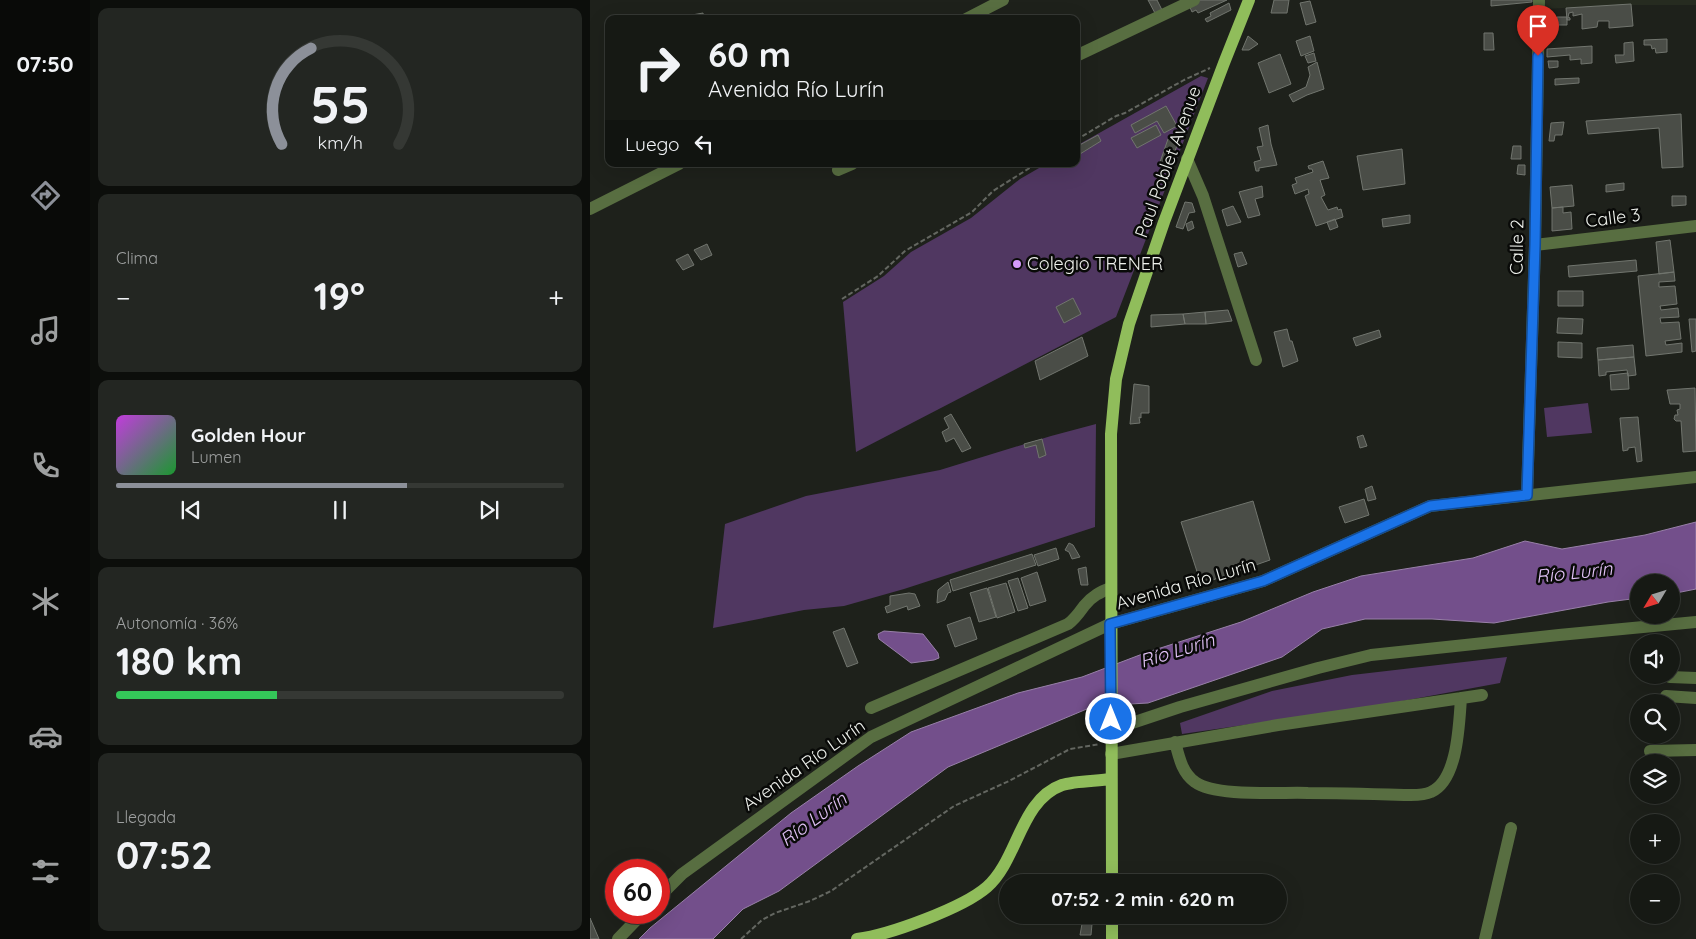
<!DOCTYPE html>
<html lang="es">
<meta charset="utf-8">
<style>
:root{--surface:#161914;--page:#232622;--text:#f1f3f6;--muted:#9ea0a0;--line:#353834;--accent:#8c9099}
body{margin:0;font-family:Quicksand,sans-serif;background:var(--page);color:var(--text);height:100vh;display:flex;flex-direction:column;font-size:19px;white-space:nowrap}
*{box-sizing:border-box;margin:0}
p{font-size:16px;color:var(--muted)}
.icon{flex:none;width:28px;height:28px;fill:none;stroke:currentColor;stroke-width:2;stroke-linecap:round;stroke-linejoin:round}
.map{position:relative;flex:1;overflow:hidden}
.sheet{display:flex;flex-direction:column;gap:8px;padding:8px;background:#0c0e0b;width:500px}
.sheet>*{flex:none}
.guide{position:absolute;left:15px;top:15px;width:475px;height:152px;border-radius:10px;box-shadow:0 5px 20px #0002,0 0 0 1px var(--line);background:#161914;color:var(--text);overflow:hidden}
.needle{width:32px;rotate:232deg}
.buttons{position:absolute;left:1040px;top:574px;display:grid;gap:10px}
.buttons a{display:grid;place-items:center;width:50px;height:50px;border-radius:50%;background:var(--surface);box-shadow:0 5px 20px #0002,0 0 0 1px var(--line);font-size:25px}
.speed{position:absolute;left:15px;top:859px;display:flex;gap:10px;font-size:25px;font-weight:700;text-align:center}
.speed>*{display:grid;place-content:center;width:65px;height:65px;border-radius:50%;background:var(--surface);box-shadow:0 5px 20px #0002,0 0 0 1px var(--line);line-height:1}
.speed .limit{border:8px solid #d22;background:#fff;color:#111}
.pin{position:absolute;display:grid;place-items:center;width:42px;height:42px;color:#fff;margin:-51px -21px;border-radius:50% 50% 50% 0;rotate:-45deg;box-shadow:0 0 5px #0007}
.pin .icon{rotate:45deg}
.me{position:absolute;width:55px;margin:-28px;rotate:0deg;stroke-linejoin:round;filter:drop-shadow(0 0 4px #0008)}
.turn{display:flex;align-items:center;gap:18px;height:105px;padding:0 20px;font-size:22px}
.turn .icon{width:65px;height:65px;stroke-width:2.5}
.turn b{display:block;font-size:35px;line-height:42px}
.then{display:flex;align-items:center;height:48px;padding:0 20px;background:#0003;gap:10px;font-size:19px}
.big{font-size:38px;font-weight:800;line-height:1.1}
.sheet .tile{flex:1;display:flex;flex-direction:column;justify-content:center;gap:8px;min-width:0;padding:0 18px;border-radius:10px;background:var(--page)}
.sheet .dial{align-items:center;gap:0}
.dial svg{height:130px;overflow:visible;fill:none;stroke:var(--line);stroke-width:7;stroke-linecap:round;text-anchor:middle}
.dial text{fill:var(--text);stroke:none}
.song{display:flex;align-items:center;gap:15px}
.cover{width:60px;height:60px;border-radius:8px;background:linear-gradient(135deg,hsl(290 70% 55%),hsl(130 70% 35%))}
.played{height:5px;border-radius:2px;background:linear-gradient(90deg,var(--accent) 65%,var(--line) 65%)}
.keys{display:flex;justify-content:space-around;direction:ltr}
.heat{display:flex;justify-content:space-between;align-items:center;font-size:28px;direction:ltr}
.charge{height:8px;border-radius:4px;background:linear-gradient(90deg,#34c759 36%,var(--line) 0)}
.trip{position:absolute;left:409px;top:874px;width:288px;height:50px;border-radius:25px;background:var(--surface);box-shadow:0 5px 20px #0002,0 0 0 1px var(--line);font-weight:800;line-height:50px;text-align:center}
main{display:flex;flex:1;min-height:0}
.tabs{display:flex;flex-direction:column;width:90px;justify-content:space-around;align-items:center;background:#090a08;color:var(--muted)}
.tabs .icon{width:35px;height:35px}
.tabs .active{color:var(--accent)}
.tabs b{font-size:22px;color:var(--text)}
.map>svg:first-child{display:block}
.built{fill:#262b20}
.green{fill:#503761}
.water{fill:#734f8b;stroke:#9880a8}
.building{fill:#4a4d47;stroke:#71756e}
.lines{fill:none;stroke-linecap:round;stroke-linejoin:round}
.path{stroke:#646761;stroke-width:2;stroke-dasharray:5 2.5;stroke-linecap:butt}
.minor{stroke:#586e41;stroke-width:12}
.major{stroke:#90bd5b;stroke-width:12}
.route-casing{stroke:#114b97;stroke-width:12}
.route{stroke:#1a73e8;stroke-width:9}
.poi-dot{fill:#d59bfb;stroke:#090a08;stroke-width:2}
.labels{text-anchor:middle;stroke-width:5;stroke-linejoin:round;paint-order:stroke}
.street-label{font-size:18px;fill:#eef1ec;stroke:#090a08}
.poi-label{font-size:18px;fill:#eef1ec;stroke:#090a08;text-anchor:start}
.water-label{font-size:19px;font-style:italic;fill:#e0c1f5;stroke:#090a08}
</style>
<main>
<nav class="tabs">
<b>07:50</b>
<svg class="icon active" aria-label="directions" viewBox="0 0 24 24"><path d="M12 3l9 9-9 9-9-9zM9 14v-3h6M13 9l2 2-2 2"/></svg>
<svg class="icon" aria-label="music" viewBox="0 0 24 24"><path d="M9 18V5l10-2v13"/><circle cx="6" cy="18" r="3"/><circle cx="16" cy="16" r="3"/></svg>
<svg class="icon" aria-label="phone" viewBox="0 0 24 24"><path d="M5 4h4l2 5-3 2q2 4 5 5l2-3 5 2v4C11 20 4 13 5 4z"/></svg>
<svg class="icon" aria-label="climate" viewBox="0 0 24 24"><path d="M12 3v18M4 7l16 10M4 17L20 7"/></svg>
<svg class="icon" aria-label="car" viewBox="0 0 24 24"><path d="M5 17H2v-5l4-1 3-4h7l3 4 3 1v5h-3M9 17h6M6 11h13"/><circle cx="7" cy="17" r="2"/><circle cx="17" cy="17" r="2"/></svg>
<svg class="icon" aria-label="filters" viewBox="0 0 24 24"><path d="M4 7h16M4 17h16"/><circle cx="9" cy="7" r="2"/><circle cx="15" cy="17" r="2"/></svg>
</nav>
<section class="sheet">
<div class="tile dial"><svg viewBox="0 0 100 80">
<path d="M14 69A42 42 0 1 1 86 69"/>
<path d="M14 69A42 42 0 0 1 32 10" stroke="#8c9099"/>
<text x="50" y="56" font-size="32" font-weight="700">55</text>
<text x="50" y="72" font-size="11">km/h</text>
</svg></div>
<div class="tile"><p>Clima</p>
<div class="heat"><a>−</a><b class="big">19°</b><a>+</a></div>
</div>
<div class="tile">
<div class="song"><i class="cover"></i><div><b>Golden Hour</b><p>Lumen</p></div></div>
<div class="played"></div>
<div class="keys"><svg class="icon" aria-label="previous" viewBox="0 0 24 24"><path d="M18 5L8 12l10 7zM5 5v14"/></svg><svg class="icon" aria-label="pause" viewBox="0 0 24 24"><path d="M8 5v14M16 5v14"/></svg><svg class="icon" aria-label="next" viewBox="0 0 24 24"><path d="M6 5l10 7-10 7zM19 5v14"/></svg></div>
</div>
<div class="tile"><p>Autonomía · 36%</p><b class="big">180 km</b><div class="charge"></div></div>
<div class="tile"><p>Llegada</p><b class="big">07:52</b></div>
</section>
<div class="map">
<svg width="1106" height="939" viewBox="0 0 1106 939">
<rect width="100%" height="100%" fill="#1e211b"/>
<path class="built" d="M955,0h151v5h-79l-72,4z"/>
<path class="green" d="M611,76l7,2 -92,239 -260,135 -13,-150 41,-26 27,-24 60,-34 49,-39 26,-15h30v-18z
M998,403l4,30 -45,4 -3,-29z
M506,424l-1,103 -191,62 -60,17 -40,4 -91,18 12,-104 81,-28 134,-26 111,-34z
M917,657l-7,26 -130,24 -188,27 -2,-11 92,-32 80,-16z"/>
<path class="water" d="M1106,522v67l-25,5v-12h-32v16l-31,4 -114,21 -62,-4h-67l-43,10 -40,28 -134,46 -54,3 -146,61 -169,124 -36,18 -30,30h-74l11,-11 141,-115 67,-47 53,-34 107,-39 64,-16 63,-24 96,-31 72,-30 48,-16 112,-18 52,-17 37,8 83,-14z
M294,631l39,3 15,19 1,5 -5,2 -23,3 -32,-24 -1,-5z"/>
<path class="building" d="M558,0h9l6,12 -7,3z
M610,0h27l-29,13 -2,-3 -4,2 -3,-7z
M684,0h15l-2,13h-16z
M901,0h41v2l-41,4z
M720,1l6,21 -10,3 -6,-22z
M639,3l2,7 -24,12 -2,-3 6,-3 -1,-3z
M1041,4l2,22 -24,2v-7h-11l-1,6 -15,2v-15l-9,2v-4l-4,1 -1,4 2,1v2h-3l-1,-12z
M113,13l1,6h-12v-4z
M967,17h10v8h-15l1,-3h3z
M894,33h9l1,17h-10z
M658,36l10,8 -9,6h-7z
M720,36l4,15 -13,5 -5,-15z
M1077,39v13l-11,1 -1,-5 -3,1 -1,-4h-7v-5z
M1043,42l1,19 -18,2 -1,-8h9v-12z
M1002,46v17l-11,1v-5l-11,1v-5l-23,2v-8z
M724,53l2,8 -8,2 -3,-7z
M690,54l11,30 -22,9 -11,-30z
M958,61h10v6l-9,1z
M727,62l7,27 -17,6 -14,7 -4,-7 17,-8 4,-12 -2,-8z
M989,78v5l-24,2v-6z
M576,106l11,20 -13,7 -7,-12 -22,12 -4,-8z
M1091,114l2,53 -21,1 -3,-40 -71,6 -2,-13z
M974,122l-2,13h-7l-1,6h-5l2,-18z
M566,125l5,10 -24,13 -6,-10z
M678,125l3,19 6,21 -18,3v3h-3l-2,-9 7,-2 -4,-13 6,-1 -4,-18z
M508,135l3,6 -21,13 -4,-7z
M578,139l10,4 -10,26 -9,-4z
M923,146h8v13h-10z
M812,149l3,35 -42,6 -6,-34z
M733,161l6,17 -9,2 5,15 -4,2 7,13 9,-3 1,3 3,-1 2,8 -27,9 -11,-30 4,-2 -1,-5 -13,5 -3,-9 5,-2 -2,-5 18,-6 -1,-3h-3l-1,-3z
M928,165h7v10l-8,-1z
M1034,183v7l-18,2v-7z
M982,185l2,21 -22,2 -2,-21z
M672,186l1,11 -8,2 5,16 -12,3 -9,-26z
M1082,196h14v9l-14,1z
M595,202l7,1 3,9 -6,1 -6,16 -7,-2z
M643,206l8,16 -14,4 -5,-16z
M973,207v6l8,-1 1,17 -20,2v-23z
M820,215v8l-27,4 -1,-8z
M745,219l3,8 -8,3 -3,-8z
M602,221l2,7 -6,3 -2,-7z
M1080,240l4,32 -15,2 -3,-32z
M117,244l5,11 -11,5 -7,-10z
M652,252l5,12 -9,3 -4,-13z
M98,254l6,11 -11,5 -7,-10z
M1046,260l1,11 -68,6 -1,-11z
M1084,272l1,9 -16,1v5l16,-1 2,18 -17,2 1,4 17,-2 1,9 -19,1 1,5 18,-1 2,17 -16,2 1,4 16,-2v9l-36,4 -8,-80z
M968,291h25v15h-25z
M483,298l8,16 -17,9 -8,-16z
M638,310l4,11 -26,3 -1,-12z
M615,312l1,12h-21l-2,-10z
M593,314l2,10 -34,3v-12z
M968,318l25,1 -1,15 -25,-1z
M1099,319h7v32l-4,1z
M697,329l3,12h2l6,20 -15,6 -9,-35z
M789,330l2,7 -25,9 -3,-8z
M492,337l6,19 -48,24 -5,-19z
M968,342l24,1v15l-24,-1z
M1043,345l1,12 -36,3 -1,-12z
M1044,357l2,18 -8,1 -1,-6 -21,2v3l-7,1 -1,-16z
M1038,373l1,16 -18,1 -1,-15z
M544,384l15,2v27h-8v5l-2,-1 1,6 -10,1z
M1105,388l1,63 -13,1 -2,-31h-5l-2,-2 1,-4h3l-1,-5 3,-1v-5h-10l-3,-14z
M361,414l20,34 -9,4 -8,-14 -8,4 -4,-10 7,-4 -5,-10z
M1048,417l4,44 -5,1 -2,-15 -7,1v2l-5,1 -3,-33z
M773,435l4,11 -7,2 -3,-11z
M452,439l4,16 -7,3 -3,-13 -11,3 -1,-4z
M782,486l4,13 -8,2 -3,-12z
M774,499l5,16 -24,8 -6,-16z
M663,501l17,59 -69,24 -20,-62z
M479,543l4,2 7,12 -8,2 -3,-7 -4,-2z
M466,548l3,11 -21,7 -4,-11z
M442,554l4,11 -83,26 -3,-11z
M496,567l2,18h-7l-3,-16z
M447,572l9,29 -16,5 -9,-28z
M428,578l10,30 -10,3 -10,-30z
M358,582l3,10 -3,1 -3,7 -8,3 1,-13z
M416,583l9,29 -18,6 -9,-30z
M397,588l9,29 -17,5 -9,-29z
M319,593l6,1 5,12 -12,4 -1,-4 -20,7 -2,-6 5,-2v-9z
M380,617l7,22 -22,8 -8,-22z
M254,628l14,35 -11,4 -14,-35z
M0,918l9,21h-9z
M492,924h10l-1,11h-11z"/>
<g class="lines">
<path class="path" d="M486,140l40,-24 9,-3 59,-33 26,-12
M252,299l36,-23 27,-25 67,-39 21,-21 43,-27
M151,939l21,-19 13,-7 35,-12 21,-10 123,-85 55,-25 61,-32 30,-5"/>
<path class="minor" d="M376,19l37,-19
M486,56l118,-56
M597,159l16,37 53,164
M248,170l14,-6
M0,209l89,-45
M945,245l161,-19
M937,495l8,-250 4,-245
M1080,677l26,1
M1076,696l30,2
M281,708l197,-84c7,-5 11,-11 16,-18 8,-10 16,-14 27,-18
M521,730l69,-23 138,-39 53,-13 188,-20 137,-13
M585,742c4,15 7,31 20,40 20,15 86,10 113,11 32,0 64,1 96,2 8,0 19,1 27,-3 27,-12 28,-68 30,-94
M1060,751l46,-1
M521,754l167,-29 204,-30
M69,897l23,-23 189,-137 239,-113 153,-43 167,-75 266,-29
M28,939l26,-27
M895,939l26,-111"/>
<path class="major" d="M522,882l-1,-448 5,-55 13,-55 35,-102 60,-159 25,-63
M522,915v24
M267,939c32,-4 106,-31 130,-52 31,-27 33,-87 75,-102 12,-4 35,-4 49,-6"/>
</g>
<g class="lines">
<defs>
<path id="route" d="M521,719l-1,-95 153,-43 167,-75 97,-11 8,-250 3,-189"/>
</defs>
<use href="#route" class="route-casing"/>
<use href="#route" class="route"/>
</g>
<circle class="poi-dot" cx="427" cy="264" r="5"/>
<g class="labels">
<g class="street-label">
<text transform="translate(578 162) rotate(-70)" y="6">Paul Poblet Avenue</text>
<text transform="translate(1023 218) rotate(-7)" y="6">Calle 3</text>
<text transform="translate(927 247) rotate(-89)" y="6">Calle 2</text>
<text transform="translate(596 584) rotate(-16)" y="6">Avenida Río Lurín</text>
<text transform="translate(214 765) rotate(-35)" y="6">Avenida Río Lurín</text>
</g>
<g class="poi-label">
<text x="437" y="270">Colegio TRENER</text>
</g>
<g class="water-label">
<text transform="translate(984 572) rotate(-6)" y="7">Río Lurín</text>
<text transform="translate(587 650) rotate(-17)" y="7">Río Lurín</text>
<text transform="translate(223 819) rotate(-36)" y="7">Río Lurín</text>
</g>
</g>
</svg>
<div class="buttons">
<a><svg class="needle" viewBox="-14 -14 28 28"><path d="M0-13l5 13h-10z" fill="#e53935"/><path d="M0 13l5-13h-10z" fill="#9ea0a0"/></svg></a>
<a><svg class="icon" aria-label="sound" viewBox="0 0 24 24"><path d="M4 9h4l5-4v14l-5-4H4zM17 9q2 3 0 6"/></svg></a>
<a><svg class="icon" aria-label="search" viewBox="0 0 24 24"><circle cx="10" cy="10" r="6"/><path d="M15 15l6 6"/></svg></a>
<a><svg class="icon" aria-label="layers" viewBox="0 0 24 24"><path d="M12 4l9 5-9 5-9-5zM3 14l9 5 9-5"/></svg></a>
<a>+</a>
<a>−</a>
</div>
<div class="speed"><div class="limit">60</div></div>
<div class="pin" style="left:948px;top:56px;background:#d93025"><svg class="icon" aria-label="arrive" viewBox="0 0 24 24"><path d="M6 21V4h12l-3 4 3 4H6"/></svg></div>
<svg class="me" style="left:521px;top:719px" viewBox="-20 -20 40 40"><circle r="17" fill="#1a73e8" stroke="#fff" stroke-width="3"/><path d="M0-11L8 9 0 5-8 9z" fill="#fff"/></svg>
<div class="trip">07:52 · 2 min · 620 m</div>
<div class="guide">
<div class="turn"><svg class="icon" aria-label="right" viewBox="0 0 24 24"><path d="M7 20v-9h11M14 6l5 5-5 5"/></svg><div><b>60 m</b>Avenida Río Lurín</div></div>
<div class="then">Luego<svg class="icon" aria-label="left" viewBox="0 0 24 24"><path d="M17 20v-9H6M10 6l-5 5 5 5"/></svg></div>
</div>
</div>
</main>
